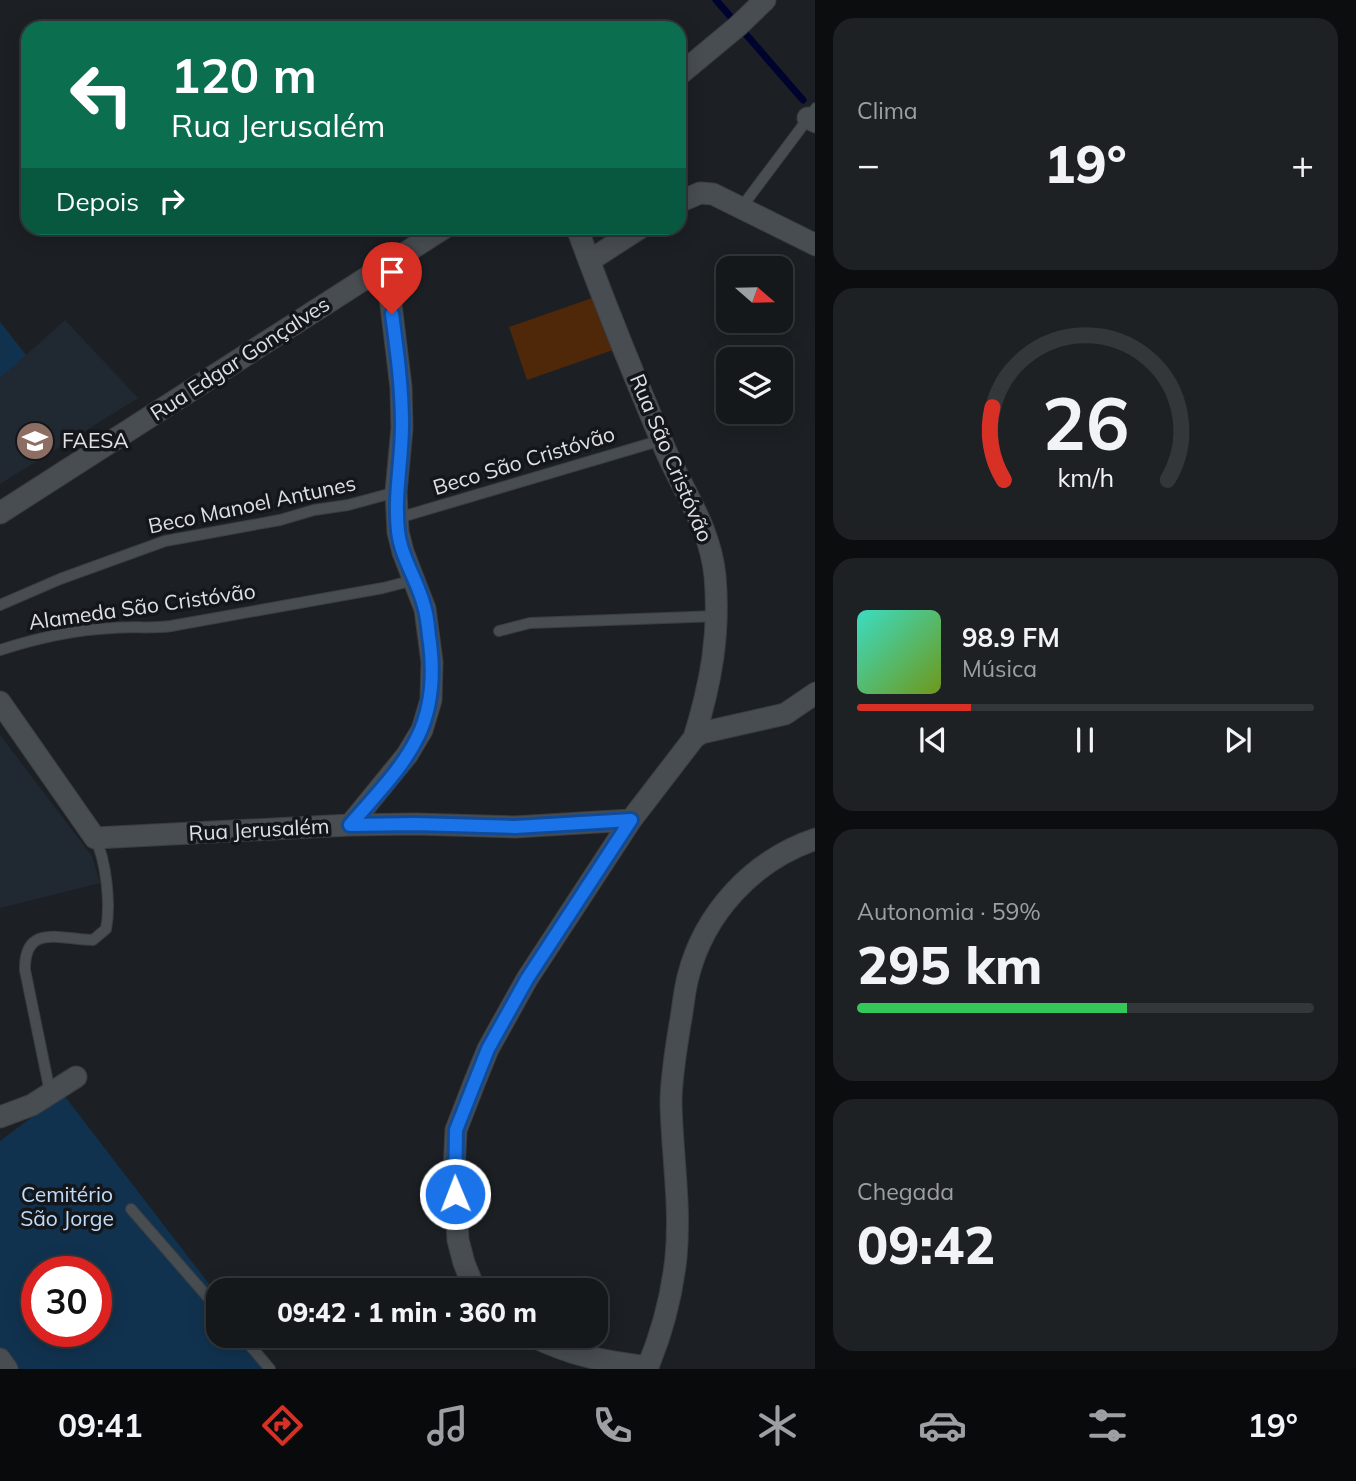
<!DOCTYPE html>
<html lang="pt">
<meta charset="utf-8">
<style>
:root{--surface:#15181b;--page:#1e2124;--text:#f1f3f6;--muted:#9da0a3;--line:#34373a;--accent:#d93025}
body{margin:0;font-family:Mulish,sans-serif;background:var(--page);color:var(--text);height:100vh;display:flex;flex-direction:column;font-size:26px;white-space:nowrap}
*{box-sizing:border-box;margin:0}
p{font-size:23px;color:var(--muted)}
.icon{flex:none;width:38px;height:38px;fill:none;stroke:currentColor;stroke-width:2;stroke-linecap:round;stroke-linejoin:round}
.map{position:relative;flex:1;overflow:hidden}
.details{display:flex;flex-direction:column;gap:18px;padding:18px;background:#0c0d0f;width:541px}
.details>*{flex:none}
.top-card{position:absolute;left:21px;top:21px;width:665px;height:214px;border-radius:21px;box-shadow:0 4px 18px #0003,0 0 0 2px var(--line);background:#0b6e4f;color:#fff;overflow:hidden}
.needle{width:46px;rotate:110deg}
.controls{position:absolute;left:716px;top:256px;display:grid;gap:14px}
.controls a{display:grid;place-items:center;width:77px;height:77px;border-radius:14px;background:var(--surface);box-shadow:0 4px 18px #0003,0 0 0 2px var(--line);font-size:35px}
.speed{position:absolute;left:21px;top:1256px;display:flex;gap:14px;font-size:35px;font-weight:700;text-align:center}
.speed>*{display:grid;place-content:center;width:91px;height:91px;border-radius:50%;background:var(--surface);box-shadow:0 4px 18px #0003,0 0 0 2px var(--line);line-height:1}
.speed .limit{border:10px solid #d22;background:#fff;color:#111}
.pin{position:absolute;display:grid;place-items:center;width:60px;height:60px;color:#fff;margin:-72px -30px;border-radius:50% 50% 50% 0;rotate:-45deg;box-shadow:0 0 7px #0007}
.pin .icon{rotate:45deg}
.me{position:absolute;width:77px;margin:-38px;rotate:359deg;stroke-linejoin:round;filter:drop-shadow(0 0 5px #0008)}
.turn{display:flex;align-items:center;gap:24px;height:147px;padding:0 35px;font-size:32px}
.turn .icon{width:91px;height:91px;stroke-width:2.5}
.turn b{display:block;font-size:49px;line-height:60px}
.then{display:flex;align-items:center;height:66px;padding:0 35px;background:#0003;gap:14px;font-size:26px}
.big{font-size:52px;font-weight:800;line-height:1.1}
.details .card{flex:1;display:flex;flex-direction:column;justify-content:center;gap:10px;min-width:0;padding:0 24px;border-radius:21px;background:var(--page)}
.details .dial{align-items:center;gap:0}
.dial svg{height:182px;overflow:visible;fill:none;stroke:var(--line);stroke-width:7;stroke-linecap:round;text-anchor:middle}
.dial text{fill:var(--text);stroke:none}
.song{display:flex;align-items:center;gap:21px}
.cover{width:84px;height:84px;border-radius:10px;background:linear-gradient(135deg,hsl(170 70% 55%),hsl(80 70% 35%))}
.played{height:7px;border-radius:4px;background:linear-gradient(90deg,var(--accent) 25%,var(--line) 25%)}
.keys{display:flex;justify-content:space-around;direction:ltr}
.heat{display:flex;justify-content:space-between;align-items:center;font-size:38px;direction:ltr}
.charge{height:10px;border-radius:5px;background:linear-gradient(90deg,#34c759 59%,var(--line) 0)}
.trip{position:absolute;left:206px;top:1278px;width:402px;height:70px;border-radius:21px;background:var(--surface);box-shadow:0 4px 18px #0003,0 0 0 2px var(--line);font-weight:800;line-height:70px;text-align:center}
.menu{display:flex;height:112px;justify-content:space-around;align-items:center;background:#080a0b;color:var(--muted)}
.menu .icon{width:49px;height:49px}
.menu .selected{color:var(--accent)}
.menu b{font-size:32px;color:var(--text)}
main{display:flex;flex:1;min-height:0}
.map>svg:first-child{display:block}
.built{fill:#202831}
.green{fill:#11324f;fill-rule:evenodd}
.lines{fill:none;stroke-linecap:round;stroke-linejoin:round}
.stream{stroke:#00032e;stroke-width:7}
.building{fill:#4f2709}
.service-casing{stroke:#3a3d40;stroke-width:12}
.minor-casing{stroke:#3a3d40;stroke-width:23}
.service{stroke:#484d52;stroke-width:10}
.minor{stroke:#484d52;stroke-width:21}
.route-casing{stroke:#114b97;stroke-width:18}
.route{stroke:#1a73e8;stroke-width:12}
.labels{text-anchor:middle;stroke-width:7;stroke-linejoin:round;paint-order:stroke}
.street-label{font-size:21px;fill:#dee0e3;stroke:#13171b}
.poi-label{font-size:21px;fill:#dee0e3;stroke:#13171b;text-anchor:start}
.park-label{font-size:21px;fill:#c1dcf8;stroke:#13171b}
</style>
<main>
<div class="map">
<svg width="816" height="1369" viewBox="0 0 816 1369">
<rect width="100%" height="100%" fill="#1c2024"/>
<path class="built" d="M65,320l73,78 -138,86v-162l26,33z
M0,735l92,121 8,27 -100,25z"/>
<path class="green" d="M0,322l26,33 -26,23z
M63,1094l156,203v38h29l26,34h-258l-16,-21v-207zM37,1272h59v60h-59z"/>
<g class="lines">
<path class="stream" d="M716,0l87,100"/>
</g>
<path class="building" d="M595,297l18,53 -86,30 -18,-53z"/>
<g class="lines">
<defs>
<path id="service" d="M741,208l75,-100
M398,518l264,-78
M0,605l60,-26 105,-38 115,-21 34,-10 34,-5 48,-13
M499,631l31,-8 188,-7
M0,650c37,-12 73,-20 112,-22 20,-2 39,1 59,-2l212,-38 31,-8
M50,1092l-25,-122c-1,-48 38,-30 68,-30l13,-11c5,-25 0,-69 -11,-91
M131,1209l88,101
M241,1335l29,34"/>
<path id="minor" d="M679,75l59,-49 27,-26
M808,118l8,4
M679,202l21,-9 13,1 103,51
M577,228c27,74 57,148 88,221 19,44 45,78 50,127 5,58 -4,107 -21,162
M589,261l51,-33
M0,513l444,-285
M0,702l95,136 255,-13 65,-1 100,3 116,-7
M350,825l57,-70 15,-25 9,-30 1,-38 -7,-53 -22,-57 -5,-20 -2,-40 6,-64 -1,-41 -15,-123
M0,1117l32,-12 44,-28
M475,1290l-11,-27 -6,-23 -4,-69 2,-41 19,-49 13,-32 39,-70 104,-159 63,-82 7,-5 84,-19 31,-21
M530,1335c42,21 72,26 118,32
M0,1359l7,10
M647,1369c15,-36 25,-73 29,-112 5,-51 -4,-103 -5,-154 0,-26 5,-53 9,-79 3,-15 4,-32 8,-47 16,-64 65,-117 128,-138"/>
</defs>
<use href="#service" class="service-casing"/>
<use href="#minor" class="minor-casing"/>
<use href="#service" class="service"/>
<use href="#minor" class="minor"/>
</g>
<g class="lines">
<defs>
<path id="route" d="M392,314c5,37 10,73 10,111 0,36 -8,69 -4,106 3,27 20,50 26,75 4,12 4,25 6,37 11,88 -27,121 -80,182l65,-1 100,3 116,-7 -104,159 -39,70 -32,81 -1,64"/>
</defs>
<use href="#route" class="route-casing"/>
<use href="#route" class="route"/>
</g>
<defs>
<symbol id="university-disc" viewBox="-11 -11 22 22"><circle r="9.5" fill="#8d6e63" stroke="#13171b"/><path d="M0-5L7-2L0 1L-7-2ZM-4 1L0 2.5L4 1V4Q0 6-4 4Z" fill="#fff"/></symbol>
</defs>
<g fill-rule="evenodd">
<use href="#university-disc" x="13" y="419" width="44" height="44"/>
</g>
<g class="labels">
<g class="street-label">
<text transform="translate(240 359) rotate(-33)" y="7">Rua Edgar Gonçalves</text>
<text transform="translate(671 458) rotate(67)" y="7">Rua São Cristóvão</text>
<text transform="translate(524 461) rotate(-17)" y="7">Beco São Cristóvão</text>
<text transform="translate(252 505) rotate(-12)" y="7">Beco Manoel Antunes</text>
<text transform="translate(142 607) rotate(-8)" y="7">Alameda São Cristóvão</text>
<text transform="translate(259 830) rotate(-3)" y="7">Rua Jerusalém</text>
</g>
<g class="poi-label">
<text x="62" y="448">FAESA</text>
</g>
<g class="park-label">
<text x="67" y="1202">Cemitério<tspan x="67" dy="24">São Jorge</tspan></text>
</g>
</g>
</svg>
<div class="controls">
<a><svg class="needle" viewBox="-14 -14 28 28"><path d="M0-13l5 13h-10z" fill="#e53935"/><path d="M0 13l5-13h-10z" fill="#9da0a3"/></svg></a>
<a><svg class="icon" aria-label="layers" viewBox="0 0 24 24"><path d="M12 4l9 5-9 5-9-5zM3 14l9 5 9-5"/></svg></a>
</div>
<div class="speed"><div class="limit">30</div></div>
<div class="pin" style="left:392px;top:314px;background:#d93025"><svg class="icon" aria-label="arrive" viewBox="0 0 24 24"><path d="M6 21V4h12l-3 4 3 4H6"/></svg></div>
<svg class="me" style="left:455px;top:1194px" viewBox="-20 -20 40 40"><circle r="17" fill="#1a73e8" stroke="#fff" stroke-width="3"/><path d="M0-11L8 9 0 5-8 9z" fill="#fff"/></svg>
<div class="trip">09:42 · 1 min · 360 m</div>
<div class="top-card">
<div class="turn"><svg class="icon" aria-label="left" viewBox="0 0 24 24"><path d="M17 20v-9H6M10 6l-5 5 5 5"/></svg><div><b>120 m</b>Rua Jerusalém</div></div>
<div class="then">Depois<svg class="icon" aria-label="right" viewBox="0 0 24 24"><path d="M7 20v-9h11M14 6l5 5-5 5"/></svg></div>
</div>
</div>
<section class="details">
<div class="card"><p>Clima</p>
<div class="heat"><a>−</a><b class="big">19°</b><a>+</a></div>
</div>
<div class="card dial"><svg viewBox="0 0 100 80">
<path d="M14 69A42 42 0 1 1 86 69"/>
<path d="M14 69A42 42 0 0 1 9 37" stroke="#d93025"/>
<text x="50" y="56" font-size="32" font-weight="700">26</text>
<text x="50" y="72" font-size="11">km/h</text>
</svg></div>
<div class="card">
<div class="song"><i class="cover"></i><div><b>98.9 FM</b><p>Música</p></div></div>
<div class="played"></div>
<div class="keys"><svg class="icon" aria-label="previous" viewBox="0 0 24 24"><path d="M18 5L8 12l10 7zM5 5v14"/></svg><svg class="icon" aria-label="pause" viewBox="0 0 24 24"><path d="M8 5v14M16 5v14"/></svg><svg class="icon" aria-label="next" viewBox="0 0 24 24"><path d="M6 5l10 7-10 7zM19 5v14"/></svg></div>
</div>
<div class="card"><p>Autonomia · 59%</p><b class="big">295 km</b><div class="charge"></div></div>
<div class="card"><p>Chegada</p><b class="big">09:42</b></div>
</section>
</main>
<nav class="menu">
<b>09:41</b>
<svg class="icon selected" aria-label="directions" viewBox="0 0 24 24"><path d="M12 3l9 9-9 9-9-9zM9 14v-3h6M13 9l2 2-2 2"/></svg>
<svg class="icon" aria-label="music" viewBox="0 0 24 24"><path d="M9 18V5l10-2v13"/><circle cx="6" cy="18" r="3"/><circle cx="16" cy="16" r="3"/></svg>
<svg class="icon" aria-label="phone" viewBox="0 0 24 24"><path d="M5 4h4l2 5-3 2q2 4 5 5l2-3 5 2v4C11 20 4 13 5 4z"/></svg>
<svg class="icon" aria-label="climate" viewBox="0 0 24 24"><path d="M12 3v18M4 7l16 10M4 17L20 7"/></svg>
<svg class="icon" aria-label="car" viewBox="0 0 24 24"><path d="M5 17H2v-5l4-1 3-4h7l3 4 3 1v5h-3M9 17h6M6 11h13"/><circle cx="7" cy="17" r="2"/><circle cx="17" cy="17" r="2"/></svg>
<svg class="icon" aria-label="filters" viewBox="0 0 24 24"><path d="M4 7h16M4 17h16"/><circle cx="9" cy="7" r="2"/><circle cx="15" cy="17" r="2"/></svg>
<b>19°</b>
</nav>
